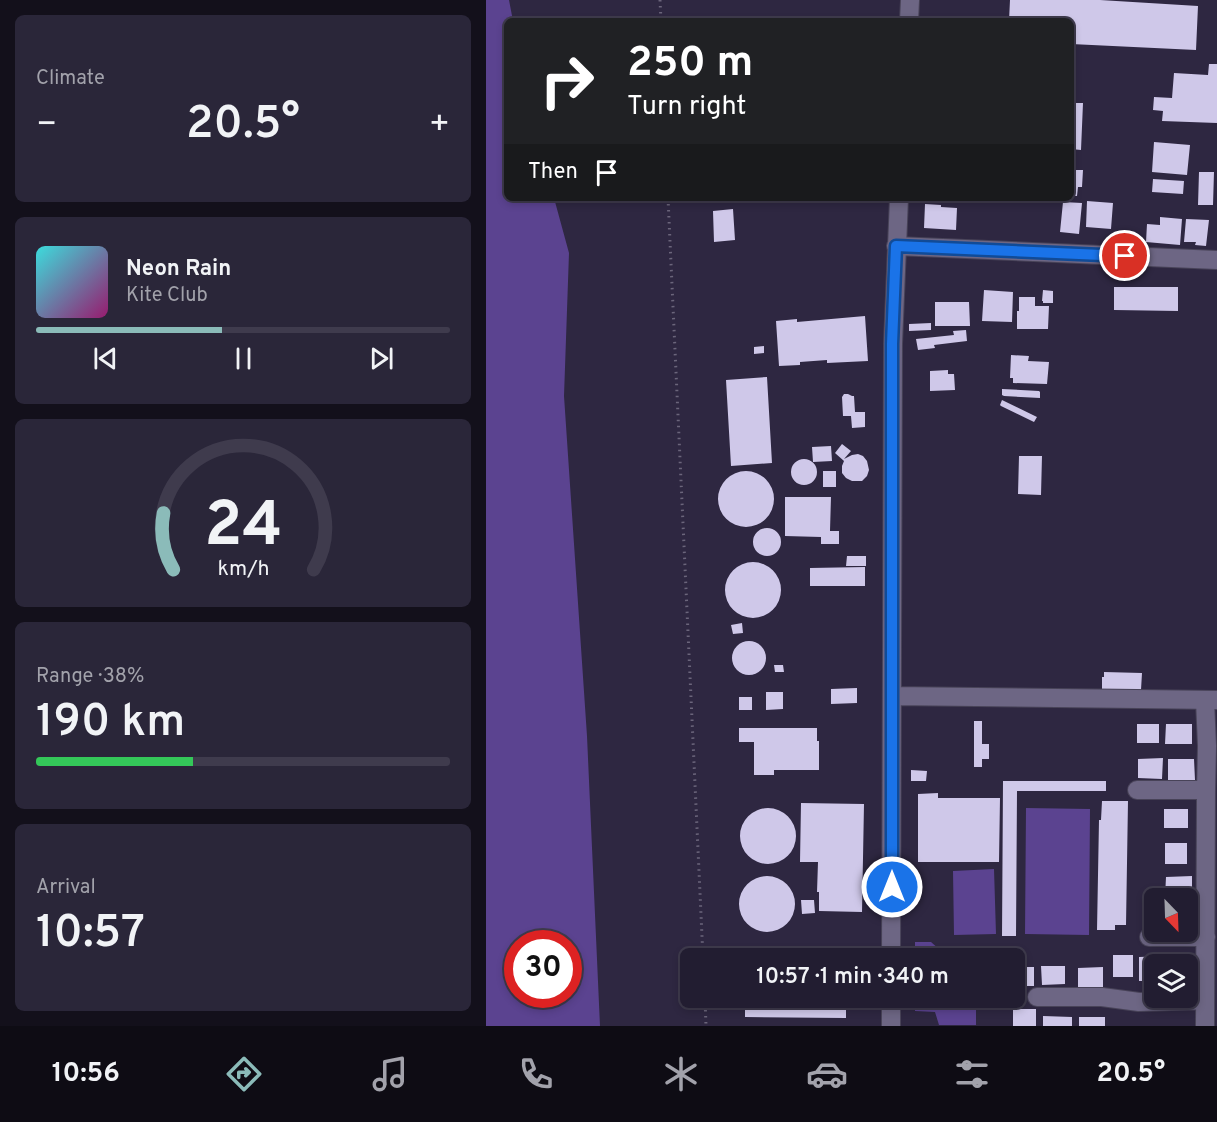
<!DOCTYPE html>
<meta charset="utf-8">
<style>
:root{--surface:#221d31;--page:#2a2639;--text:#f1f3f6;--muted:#a2a2ab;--line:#3f3b4d;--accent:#8bbbb9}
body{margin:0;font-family:Overpass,sans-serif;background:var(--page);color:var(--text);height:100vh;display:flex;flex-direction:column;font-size:22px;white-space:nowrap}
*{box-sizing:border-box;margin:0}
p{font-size:20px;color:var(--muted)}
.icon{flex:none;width:33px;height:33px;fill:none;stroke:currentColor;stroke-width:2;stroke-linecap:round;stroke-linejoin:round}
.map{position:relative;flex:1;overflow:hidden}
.sheet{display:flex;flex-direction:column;gap:15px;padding:15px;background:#13101b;width:486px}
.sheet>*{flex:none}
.hud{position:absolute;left:18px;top:18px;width:570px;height:183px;border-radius:9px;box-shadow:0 3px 9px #0003,0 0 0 2px var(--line);background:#202124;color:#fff;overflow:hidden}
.needle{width:39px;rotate:157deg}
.fabs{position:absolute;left:658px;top:888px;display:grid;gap:12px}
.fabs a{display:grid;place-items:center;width:54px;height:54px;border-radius:9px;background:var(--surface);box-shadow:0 3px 9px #0003,0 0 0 2px var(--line);font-size:30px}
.speed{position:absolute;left:18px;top:930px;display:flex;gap:12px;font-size:30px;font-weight:700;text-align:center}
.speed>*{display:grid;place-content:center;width:78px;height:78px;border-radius:50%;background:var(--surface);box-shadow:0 3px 9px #0003,0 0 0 2px var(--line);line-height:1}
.speed .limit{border:9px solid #d22;background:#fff;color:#111}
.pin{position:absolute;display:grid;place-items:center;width:51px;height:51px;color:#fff;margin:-26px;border:3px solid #fff;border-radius:50%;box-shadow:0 2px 6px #0007}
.me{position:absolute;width:66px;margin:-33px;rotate:0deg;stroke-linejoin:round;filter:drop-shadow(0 0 4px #0008)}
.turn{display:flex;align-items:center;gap:21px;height:126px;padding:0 24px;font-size:27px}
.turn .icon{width:78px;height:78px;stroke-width:2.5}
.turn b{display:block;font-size:42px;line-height:51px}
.then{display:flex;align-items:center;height:57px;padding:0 24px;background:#0003;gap:12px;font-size:22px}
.big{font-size:45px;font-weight:600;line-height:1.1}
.sheet .card{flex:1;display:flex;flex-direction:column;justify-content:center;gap:9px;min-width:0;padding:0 21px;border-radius:9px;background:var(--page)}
.sheet .dial{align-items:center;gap:0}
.dial svg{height:156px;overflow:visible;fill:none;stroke:var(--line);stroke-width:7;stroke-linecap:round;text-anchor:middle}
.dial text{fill:var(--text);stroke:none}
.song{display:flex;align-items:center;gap:18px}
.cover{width:72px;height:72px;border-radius:9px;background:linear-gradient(135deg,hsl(180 70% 55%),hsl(320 70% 35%))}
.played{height:6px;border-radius:3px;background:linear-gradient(90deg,var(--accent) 45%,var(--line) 45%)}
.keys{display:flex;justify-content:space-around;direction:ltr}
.heat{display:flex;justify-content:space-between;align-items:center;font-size:33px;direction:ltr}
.charge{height:9px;border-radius:4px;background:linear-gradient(90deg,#34c759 38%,var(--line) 0)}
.trip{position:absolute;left:194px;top:948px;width:345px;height:60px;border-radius:9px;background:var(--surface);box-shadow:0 3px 9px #0003,0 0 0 2px var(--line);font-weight:600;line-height:60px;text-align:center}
.tabs{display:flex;height:96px;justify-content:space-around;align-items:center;background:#0e0c14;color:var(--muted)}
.tabs .icon{width:42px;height:42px}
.tabs .on{color:var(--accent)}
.tabs b{font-size:27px;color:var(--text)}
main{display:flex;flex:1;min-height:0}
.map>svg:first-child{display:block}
.water{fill:#5b4390;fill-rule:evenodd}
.building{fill:#cfc8e9}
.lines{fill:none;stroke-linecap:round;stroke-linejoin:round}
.street-casing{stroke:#484358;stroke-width:20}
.path{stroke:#6b657b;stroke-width:3;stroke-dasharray:1.5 4.5;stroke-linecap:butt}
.street{stroke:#6d6684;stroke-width:18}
.route-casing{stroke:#114b97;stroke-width:15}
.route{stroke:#1a73e8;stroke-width:10}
</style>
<main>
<section class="sheet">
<div class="card"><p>Climate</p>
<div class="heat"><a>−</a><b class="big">20.5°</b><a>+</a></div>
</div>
<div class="card">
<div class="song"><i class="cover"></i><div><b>Neon Rain</b><p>Kite Club</p></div></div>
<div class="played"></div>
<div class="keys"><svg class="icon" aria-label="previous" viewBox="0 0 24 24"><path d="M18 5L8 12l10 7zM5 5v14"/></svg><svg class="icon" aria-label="pause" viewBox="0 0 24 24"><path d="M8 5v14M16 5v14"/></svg><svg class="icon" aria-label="next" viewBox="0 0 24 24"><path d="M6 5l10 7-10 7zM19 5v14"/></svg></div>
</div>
<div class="card dial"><svg viewBox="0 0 100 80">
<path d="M14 69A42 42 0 1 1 86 69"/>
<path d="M14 69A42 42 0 0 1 9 40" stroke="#8bbbb9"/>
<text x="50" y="56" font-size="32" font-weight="700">24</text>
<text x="50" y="72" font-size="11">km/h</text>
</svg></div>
<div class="card"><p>Range · 38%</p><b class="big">190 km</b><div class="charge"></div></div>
<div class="card"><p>Arrival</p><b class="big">10:57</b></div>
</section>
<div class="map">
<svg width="731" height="1026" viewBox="0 0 731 1026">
<rect width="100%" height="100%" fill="#2e2741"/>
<path class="water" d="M0,0h23l4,21h-6v177h47l15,55 -5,143 23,340 13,290h-114zM32,944h50v50h-50z
M540,808l64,1 -1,126 -64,-1z
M508,869l2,65 -42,1 -1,-64z
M429,942h16l18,16h-34z
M429,998h61v27h-37l-4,-13 -20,-1z"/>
<path class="building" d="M524,0h90l98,6 -2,44 -125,-6v-23h-62z
M723,64h8v59l-55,-2 1,-10 -10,-1 1,-13 18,1 2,-25 34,2z
M585,103h12l-2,47 -10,-1z
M668,142l36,3 -3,30 -35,-3z
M585,170h12l-1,17h-4l-1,9h-6z
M713,172h15l-1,33h-15z
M667,179l31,2 -1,13 -31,-2z
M601,201l26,2 -2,26 -25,-2z
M577,202l19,1 -3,31 -19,-2z
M439,204l16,1v2l16,1 -1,22 -32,-2z
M247,209l2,31 -21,2 -1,-31z
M674,217l22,2 -2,26 -34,-3 1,-18 13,1z
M700,219l23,1 -3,26 -11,-1 1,-3h-12z
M628,287h64v24l-64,-1z
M498,290l29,2 -1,30 -30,-1z
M557,290l10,1v12h-10v-2h-1z
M533,297h16v9h14l-1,23h-31v-18h2z
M449,302h34l1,24h-35z
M379,316l3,45 -41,2v-3l-27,2v3l-21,1 -3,-45 21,-2v3z
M445,323v7l-22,1v-7z
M480,330l1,11 -33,4 1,3 -17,2 -2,-11 38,-4 -1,-4z
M278,346v7l-10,1v-7z
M525,355l18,1 -1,5 21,1 -2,22 -34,-1v-5h-3z
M462,370v4h6l1,16 -25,1v-20z
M281,377l5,86 -41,3 -5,-86z
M516,389l37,2 1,1v6l-36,-2 -2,-1z
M358,394h4l4,2h2l1,16h10v15l-13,1 -1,-12h-8l-1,-19z
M516,400l35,17 -3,5 -33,-16 -1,-1z
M356,444l9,7 -7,8 8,-4 6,-1 5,2 4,5 2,9 -2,6 -5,5h-10l-6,-3 -4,-5v-7l2,-5 -9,-8z
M345,446l1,15 -19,1 -1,-15z
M533,456h23l-1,39 -23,-1z
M305 472a13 13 0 1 1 26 0a13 13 0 1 1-26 0Z
M337,471h13v16h-13z
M232 499a28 28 0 1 1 56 0a28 28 0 1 1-56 0Z
M299,497h46l-1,34h9v13h-18v-7l-36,-1z
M267 542a14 14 0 1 1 28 0a14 14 0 1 1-28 0Z
M361,556h19v10h-20z
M239 590a28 28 0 1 1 56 0a28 28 0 1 1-56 0Z
M379,567v19h-55v-18z
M256,623l1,10 -10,1 -2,-9z
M246 658a17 17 0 1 1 34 0a17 17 0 1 1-34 0Z
M288,665h9l1,7h-9z
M618,672l38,1 -1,17 -39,-1v-12h2z
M371,688v15l-26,1v-15z
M280,692h17v17l-17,1z
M253,697h13v13h-13z
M488,721h8v23h7v15h-7v8h-8z
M651,724h22v19h-22z
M680,724h26v20h-27z
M253,728h78v13h2v29h-45v5h-20v-33h-15z
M677,758l-1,21 -24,-1v-19z
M682,759h26l1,21h-27z
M425,770l16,1 -1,10h-15z
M517,781h103v10h-89l-1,145h-14z
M452,793v5h62l-1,64h-81v-68z
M616,801h26l-2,124h-11v5h-18l2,-110h2z
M315,803l63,1 -2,108 -43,-1v-19h-2l1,-30h-18z
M254 836a28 28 0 1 1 56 0a28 28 0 1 1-56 0Z
M678,809h24v19h-24z
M679,843h22v21h-22z
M253 904a28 28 0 1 1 56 0a28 28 0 1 1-56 0Z
M706,876v21h-27l1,-20z
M315,900h13l1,13 -13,1z
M702,911h4v19h-4z
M258,955l42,1v2h-42z
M627,955h20v22h-20z
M679,956v8h-10v17h-16v-24z
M702,963h10v22h-10z
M555,966h24v18l-23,1z
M528,967h20v19h-20z
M617,967v21h-25v-20z
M259,998h101v20l-101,-1z
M527,1009h23v17h-23z
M557,1016l29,1v9h-29z
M593,1017h26v9h-26z"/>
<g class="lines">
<defs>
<path id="street" d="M423,21l1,-21
M410,246l321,14
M407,696l324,4
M651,790h69
M663,937h57
M405,958l2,-614 6,-146
M551,997h65l37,5 66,-2
M405,1026v-28
M719,1026l1,-236 1,-44 -2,-46"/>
</defs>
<use href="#street" class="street-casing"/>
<path class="path" d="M174,0l1,21
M182,198l35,760
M219,998l1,28"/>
<use href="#street" class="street"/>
</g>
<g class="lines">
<defs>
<path id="route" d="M406,887v-543l4,-98 229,10"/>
</defs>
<use href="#route" class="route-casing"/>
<use href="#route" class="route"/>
</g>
</svg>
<div class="fabs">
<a><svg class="needle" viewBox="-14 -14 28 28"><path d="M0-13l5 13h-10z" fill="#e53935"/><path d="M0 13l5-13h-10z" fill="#a2a2ab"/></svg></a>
<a><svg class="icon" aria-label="layers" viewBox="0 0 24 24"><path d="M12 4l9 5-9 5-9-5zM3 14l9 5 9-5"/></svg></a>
</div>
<div class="speed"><div class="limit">30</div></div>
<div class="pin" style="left:639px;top:256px;background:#d93025"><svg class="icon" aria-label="arrive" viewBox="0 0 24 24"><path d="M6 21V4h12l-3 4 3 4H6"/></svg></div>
<svg class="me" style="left:406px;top:887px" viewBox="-20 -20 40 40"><circle r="17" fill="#1a73e8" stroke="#fff" stroke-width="3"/><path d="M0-11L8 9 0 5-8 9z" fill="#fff"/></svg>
<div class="trip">10:57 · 1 min · 340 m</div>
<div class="hud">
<div class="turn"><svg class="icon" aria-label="right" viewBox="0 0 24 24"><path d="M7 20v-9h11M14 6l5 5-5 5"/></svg><div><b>250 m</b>Turn right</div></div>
<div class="then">Then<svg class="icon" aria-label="arrive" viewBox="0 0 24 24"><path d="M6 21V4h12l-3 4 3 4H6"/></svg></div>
</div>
</div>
</main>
<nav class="tabs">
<b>10:56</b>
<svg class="icon on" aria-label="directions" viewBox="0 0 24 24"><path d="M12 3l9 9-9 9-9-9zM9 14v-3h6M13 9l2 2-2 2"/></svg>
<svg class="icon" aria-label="music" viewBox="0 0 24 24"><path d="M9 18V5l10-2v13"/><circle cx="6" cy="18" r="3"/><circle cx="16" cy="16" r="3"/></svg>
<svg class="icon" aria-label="phone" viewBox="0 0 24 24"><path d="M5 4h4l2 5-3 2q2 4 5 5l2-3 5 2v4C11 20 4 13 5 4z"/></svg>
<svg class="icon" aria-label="climate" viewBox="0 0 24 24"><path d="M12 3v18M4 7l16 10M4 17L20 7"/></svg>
<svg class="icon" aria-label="car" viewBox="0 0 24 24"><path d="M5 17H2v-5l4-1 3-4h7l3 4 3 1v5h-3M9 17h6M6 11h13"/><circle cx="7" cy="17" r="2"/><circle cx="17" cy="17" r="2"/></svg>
<svg class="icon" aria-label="filters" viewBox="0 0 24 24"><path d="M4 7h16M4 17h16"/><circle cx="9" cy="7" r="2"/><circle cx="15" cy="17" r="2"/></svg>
<b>20.5°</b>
</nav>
